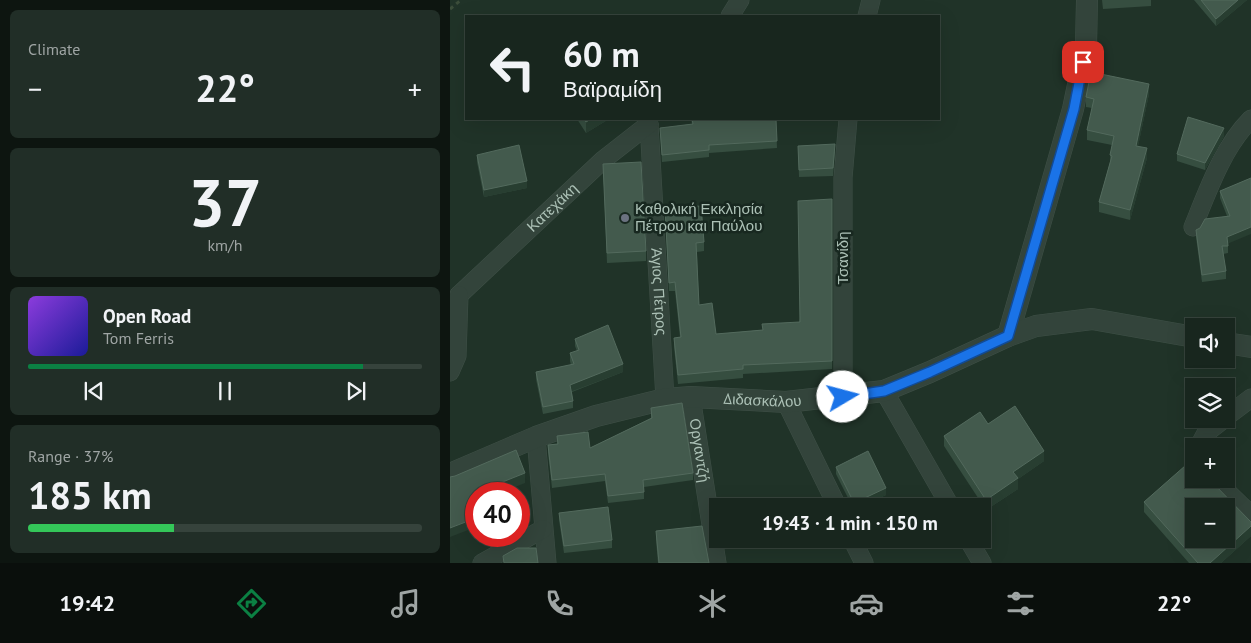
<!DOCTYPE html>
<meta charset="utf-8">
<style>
:root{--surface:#18261e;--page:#212e27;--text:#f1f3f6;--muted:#9fa5a4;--line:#36433c;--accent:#0b8043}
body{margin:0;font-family:"PT Sans",sans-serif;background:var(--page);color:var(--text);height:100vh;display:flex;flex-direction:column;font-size:19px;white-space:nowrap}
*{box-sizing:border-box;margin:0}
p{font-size:16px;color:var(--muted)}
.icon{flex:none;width:28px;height:28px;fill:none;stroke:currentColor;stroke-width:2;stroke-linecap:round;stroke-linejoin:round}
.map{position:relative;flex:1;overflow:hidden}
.side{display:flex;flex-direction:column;gap:10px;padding:10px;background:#0d1510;width:450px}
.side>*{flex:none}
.top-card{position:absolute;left:15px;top:15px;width:475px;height:105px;border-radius:0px;box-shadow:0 5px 20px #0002,0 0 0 1px var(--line);background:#18261e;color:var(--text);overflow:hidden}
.buttons{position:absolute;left:735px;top:318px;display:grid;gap:10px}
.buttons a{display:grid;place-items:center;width:50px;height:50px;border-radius:0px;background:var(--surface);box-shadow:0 5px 20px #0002,0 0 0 1px var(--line);font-size:25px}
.speed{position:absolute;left:15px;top:482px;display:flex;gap:10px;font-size:25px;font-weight:700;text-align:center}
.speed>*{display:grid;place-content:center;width:65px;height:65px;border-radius:50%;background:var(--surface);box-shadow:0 5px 20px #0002,0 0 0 1px var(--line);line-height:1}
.speed .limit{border:8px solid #d22;background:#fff;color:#111}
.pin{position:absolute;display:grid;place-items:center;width:42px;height:42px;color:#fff;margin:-21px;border-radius:10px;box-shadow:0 2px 8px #0006}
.me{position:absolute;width:55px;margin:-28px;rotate:82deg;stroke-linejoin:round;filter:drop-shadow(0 0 4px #0008)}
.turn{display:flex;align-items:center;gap:18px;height:105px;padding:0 15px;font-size:22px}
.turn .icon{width:65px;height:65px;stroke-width:2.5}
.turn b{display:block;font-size:35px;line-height:42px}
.big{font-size:38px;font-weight:800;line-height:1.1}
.side .tile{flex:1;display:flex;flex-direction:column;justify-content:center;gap:8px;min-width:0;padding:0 18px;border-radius:8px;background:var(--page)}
.side .dial{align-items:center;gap:0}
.dial b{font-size:65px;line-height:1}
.song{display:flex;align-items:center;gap:15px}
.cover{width:60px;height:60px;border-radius:8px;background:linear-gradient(135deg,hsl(270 70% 55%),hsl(240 70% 35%))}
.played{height:5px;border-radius:2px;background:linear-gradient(90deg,var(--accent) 85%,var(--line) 85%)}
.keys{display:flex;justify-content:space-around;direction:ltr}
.heat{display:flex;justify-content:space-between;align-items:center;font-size:28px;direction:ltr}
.charge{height:8px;border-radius:4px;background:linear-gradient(90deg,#34c759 37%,var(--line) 0)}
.trip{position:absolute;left:259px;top:498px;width:282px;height:50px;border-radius:0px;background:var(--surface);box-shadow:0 5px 20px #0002,0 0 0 1px var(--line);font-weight:800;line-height:50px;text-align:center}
.dock{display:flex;height:80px;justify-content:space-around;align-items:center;background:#0a0f0c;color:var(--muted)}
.dock .icon{width:35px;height:35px}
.dock .current{color:var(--accent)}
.dock b{font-size:22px;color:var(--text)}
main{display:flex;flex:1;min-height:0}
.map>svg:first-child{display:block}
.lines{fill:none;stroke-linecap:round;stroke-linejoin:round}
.minor-casing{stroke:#3f5047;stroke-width:19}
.tertiary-casing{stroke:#3f5047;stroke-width:22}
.path{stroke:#3b4d3a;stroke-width:3;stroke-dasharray:4 4;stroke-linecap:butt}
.minor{stroke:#33443b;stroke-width:18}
.tertiary{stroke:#33443b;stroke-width:21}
.wall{fill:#364e40}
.shaded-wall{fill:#283e31}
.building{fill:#435a4d;stroke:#536a5d;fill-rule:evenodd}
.route-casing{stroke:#114b97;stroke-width:12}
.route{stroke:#1a73e8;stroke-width:9}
.worship-dot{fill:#6b7280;stroke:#182820;stroke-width:2}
.labels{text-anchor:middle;stroke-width:5;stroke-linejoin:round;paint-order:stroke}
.street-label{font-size:15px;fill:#acc1b6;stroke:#182820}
.poi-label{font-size:15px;fill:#acc1b6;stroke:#182820;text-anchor:start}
</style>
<main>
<section class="side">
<div class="tile"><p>Climate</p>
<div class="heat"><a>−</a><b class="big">22°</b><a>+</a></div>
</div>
<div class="tile dial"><b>37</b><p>km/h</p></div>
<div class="tile">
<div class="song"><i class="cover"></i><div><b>Open Road</b><p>Tom Ferris</p></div></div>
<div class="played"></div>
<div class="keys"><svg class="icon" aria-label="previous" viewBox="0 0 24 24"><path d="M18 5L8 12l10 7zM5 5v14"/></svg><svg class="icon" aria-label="pause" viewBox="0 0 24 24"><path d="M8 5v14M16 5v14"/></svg><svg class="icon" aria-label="next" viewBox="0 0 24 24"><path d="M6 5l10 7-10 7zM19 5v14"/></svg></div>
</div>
<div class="tile"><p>Range · 37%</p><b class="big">185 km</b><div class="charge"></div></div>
</section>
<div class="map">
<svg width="801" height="563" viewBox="0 0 801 563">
<rect width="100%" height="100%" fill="#203328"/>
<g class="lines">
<defs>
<g id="minor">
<path d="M280,16l10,-16"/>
<path d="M417,16l4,-16"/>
<path id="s1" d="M199,124l16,275"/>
<path d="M743,227c15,-37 30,-80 58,-108"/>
<path id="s2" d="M9,295l144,-135 46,-36"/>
<path d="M0,372l7,-16 2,-61"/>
<path d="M434,391l66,115"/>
<path id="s3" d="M241,397l26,166"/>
<path d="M393,397v-219l5,-59"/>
<path d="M336,402l51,104"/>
<path d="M776,417l25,-19"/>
<path d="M86,437l11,126"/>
<path d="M749,446l7,-13 18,-14"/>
<path d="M764,479l37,36"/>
<path d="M402,539l12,24"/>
<path d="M518,539l14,24"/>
<path d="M32,563l61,-34"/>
</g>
<g id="tertiary">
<path d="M558,336l65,-227 13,-63 1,-46"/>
<path d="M776,343l25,4"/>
<path id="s4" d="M0,474l86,-37 60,-21 69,-17 26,-2 95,5 98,-11 46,-19 78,-36 28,-10 56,-7 102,18"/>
</g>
</defs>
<use href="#minor" class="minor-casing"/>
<use href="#tertiary" class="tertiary-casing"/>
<path class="path" d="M0,9l11,-9"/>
<use href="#minor" class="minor"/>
<use href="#tertiary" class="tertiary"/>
</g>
<path class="wall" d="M652,0h49v6l-48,3z
M744,0h53l-31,26z
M699,94l-11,52 9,12 -17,62 -31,-8v-10l11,-40v-7l2,-10 -25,-5v-10l5,-22 -6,-1v-10z
M127,119h32l-23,14z
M241,119h85l1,29 -68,5v4l-47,5 -2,-34 32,-4z
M774,136l-19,34 -28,-9v-7z
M348,146l37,6 -2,24 -34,1z
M27,155l50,33 -43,9 -7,-35z
M153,164l43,87v10l-39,2z
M801,178l-23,66v9l-5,1 3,17v8l-24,3 -6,-45v-7l31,-14 -7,-18v-7z
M382,199v170l-89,5v4l-65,6 -4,-37v-9l6,-1 -5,-46h-6l-4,-83 39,34v9l-7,1 2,53 17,29 46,-4 37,-8z
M125,339l48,33 -51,20 1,9v7l-30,6 -7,-35v-7l35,-7 -1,-4v-8l7,-2 -2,-5z
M201,408l42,65v7l-49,7v12l-36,4 -3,-22 -53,7 -4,-35v-8l9,-1v-8l33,12 61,-30z
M538,424l56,37 -26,18v10l-32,21 -42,-64v-10z
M386,467l50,28 -24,11h-10l-16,-32z
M744,479l57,57 -30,27h-32l-45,-51v-10z
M109,513l53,27v8l-48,5 -5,-33z
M206,531l53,32h-51l-2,-23z"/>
<path class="shaded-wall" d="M788,0h9l-31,26v-7z
M699,84v10l-13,62v-10z
M141,119h18l-23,14v-11z
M774,128v8l-19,34v-7z
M697,148v10l-17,62v-10z
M77,181v7l-43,9v-7z
M801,227v7l-24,10v-7z
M173,364v8l-53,20v-7z
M594,451v10l-26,18v10l-32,21v-10l27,-28z
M75,473v10l-28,11h-21v8l-1,-9z
M436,488v7l-24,11h-8v-3z
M26,518v9l-26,10v-9z
M801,526v10l-30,27h-11z"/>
<path class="building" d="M751,0h37l-22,19z
M641,72l58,12 -13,62 11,2 -17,62 -31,-8 13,-46 -2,-1 4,-19 -27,-6 7,-31 -8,-2z
M738,117l36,11 -19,35 -28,-9z
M134,119h7l-5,3z
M242,119h84l1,22 -68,4v5l-47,5 -2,-27 33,-4z
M385,144l-2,24 -34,2 -1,-24z
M69,145l8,36 -43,9 -7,-35z
M191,162l5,89 -39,2 -4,-89z
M801,178v49l-24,10 1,9h-6l4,25 -24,4 -6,-45 4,-2 5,-9 25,-3 -10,-25z
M382,199v162l-89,4v4l-65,6 -4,-37 7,-1 -6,-55 -6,1 -4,-75 36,-2 3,36 -8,1 3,62 13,-2 4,31 47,-4 -1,-6 38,-2 -2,-121z
M158,325l15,39 -53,21 3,16 -30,6 -7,-35 38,-8 -4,-11 9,-3 -4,-11z
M232,403l11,70 -50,7 1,12 -36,4 -3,-22 -53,6 -4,-35 10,-1 -1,-8 31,-4 2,16 62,-30 -1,-10z
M565,406l29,45 -31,21 5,6 -32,22 -42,-64 36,-24 8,12z
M66,450l9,23 -50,20 1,2v23l-26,10v-51l5,-1z
M418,451l18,37 -32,15 -18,-36z
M744,458v21h15l42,43v4l-41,37h-12l-54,-61zM744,506h32v33h-32z
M158,507l4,33 -48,6 -5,-33z
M252,526l7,37h-50l-3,-32z
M67,548h19l2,15h-34l-1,-7z"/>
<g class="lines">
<defs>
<path id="route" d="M393,397l41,-6 46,-19 78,-36 66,-227 9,-47"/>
</defs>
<use href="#route" class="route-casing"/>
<use href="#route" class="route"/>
</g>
<circle class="worship-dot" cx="175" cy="218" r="5"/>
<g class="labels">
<g class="street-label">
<text dy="5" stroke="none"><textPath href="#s2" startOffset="128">Κατεχάκη</textPath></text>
<text transform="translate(393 258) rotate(-90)" y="5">Τσανίδη</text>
<text dy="5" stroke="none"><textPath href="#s1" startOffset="168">Άγιος Πέτρος</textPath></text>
<text dy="5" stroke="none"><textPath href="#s4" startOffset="326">Διδασκάλου</textPath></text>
<text dy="5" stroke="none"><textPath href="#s3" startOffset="54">Οργαντζή</textPath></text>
</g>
<g class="poi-label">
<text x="185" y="214">Καθολική Εκκλησία<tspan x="185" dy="17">Πέτρου και Παύλου</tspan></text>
</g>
</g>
</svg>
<div class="buttons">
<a><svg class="icon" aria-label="sound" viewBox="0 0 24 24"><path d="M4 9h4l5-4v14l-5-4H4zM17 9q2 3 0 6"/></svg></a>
<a><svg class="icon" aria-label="layers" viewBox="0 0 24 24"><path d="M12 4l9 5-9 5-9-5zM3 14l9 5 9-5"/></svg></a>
<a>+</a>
<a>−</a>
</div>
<div class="speed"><div class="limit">40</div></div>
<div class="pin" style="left:633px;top:62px;background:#d93025"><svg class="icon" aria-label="arrive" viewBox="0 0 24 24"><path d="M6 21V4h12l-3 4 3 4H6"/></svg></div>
<svg class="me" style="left:393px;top:397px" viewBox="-20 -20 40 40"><circle r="19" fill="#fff"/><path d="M0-13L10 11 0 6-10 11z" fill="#1a73e8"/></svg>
<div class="trip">19:43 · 1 min · 150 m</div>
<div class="top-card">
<div class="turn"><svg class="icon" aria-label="left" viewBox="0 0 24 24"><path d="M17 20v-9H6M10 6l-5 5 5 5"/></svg><div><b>60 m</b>Βαϊραμίδη</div></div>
</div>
</div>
</main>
<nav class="dock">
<b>19:42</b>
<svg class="icon current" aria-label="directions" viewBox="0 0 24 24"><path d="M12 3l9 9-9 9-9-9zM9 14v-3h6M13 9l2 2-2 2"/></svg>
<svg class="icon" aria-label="music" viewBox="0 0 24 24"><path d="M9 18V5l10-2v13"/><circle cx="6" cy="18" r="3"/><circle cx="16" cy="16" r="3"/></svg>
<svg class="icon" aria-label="phone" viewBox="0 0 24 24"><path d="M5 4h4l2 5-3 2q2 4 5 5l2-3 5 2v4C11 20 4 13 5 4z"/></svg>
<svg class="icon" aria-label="climate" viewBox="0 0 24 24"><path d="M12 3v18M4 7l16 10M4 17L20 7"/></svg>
<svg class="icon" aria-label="car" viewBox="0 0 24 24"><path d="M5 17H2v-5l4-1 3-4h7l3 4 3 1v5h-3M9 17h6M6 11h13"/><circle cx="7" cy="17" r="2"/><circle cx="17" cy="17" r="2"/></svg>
<svg class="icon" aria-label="filters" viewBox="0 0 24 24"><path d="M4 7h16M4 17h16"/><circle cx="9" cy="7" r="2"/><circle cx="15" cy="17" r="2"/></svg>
<b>22°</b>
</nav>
